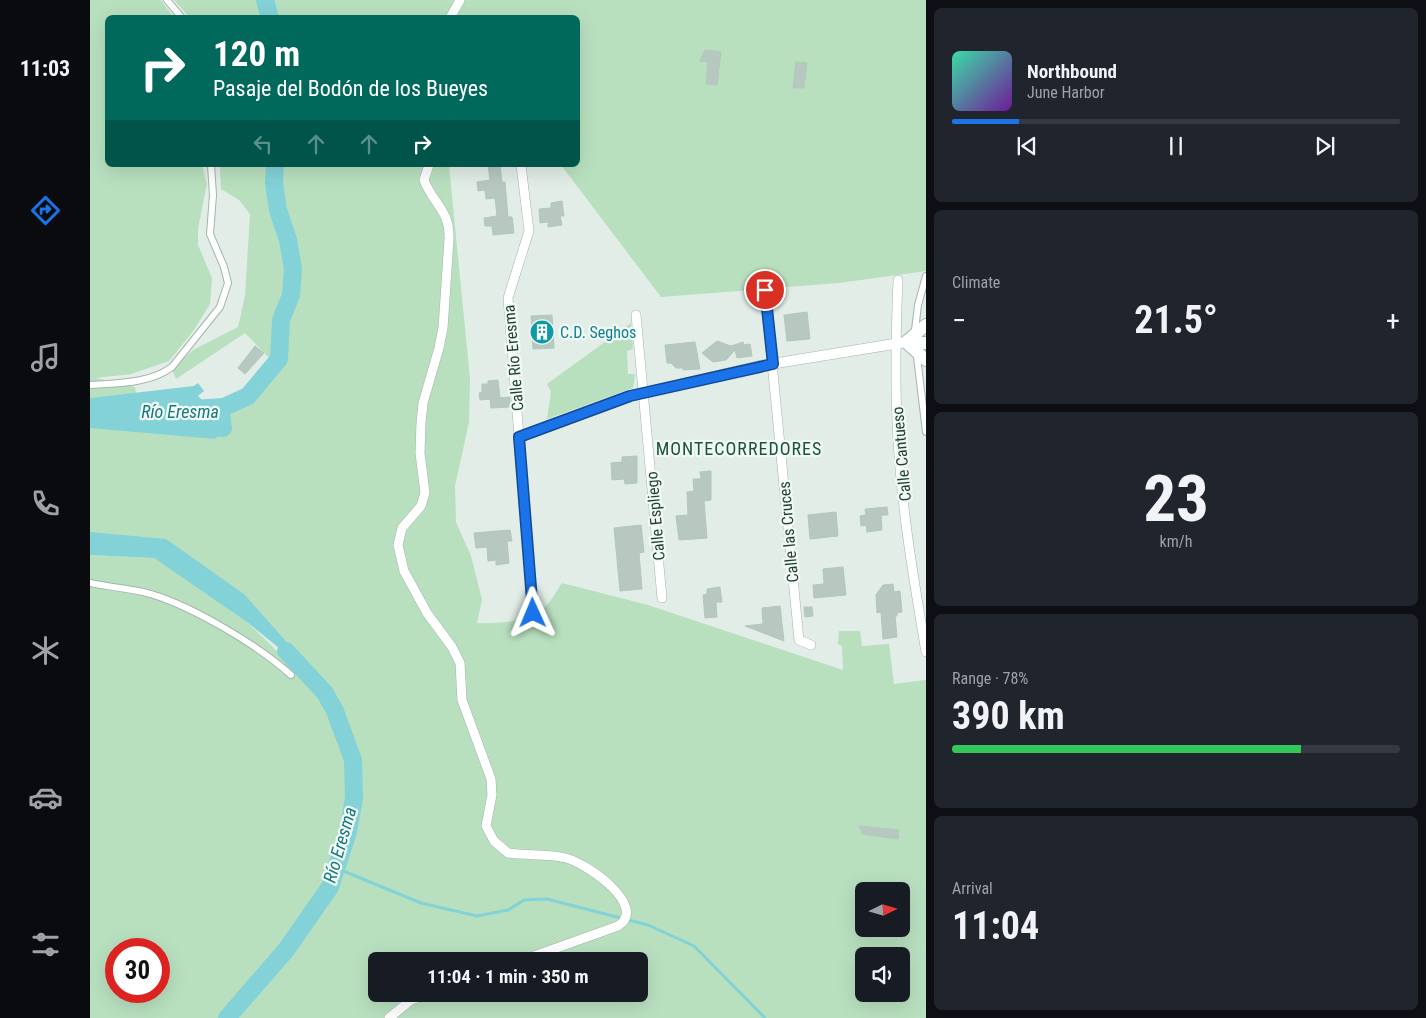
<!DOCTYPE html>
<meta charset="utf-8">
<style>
:root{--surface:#171b24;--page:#20242c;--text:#f1f3f6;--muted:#9ea1a6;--line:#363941;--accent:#1a73e8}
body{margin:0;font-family:"Roboto Condensed",sans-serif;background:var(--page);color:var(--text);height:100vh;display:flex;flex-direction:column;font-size:19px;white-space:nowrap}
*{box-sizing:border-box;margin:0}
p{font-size:16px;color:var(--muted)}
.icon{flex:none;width:28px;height:28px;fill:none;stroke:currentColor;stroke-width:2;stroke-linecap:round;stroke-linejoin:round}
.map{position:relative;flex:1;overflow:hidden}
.sheet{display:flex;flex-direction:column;gap:8px;padding:8px;background:#0d0f14;width:500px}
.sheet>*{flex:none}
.guide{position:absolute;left:15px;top:15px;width:475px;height:152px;border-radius:8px;box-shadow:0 5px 20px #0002;background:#00695c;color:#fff;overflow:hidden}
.needle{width:32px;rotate:85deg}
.controls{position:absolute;left:765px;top:882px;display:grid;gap:10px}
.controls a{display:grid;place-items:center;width:55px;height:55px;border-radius:8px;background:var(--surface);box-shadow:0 5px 20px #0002;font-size:25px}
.speed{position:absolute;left:15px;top:938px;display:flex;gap:10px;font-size:25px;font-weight:700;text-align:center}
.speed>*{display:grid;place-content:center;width:65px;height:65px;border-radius:50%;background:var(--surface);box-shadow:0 5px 20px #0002;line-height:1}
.speed .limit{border:8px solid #d22;background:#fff;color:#111}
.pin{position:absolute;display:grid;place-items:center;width:42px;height:42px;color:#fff;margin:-21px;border:2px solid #fff;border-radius:50%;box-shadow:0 1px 5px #0007}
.me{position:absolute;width:55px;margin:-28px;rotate:359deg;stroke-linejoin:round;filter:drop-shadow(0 0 4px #0008)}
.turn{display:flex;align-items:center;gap:18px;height:105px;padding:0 25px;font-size:22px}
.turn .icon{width:65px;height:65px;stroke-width:2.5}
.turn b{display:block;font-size:35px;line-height:42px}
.lanes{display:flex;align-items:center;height:48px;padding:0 25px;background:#0003;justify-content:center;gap:25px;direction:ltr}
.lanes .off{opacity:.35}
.big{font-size:38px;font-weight:700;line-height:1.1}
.sheet .tile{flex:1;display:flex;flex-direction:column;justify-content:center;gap:8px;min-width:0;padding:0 18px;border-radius:8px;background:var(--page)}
.sheet .dial{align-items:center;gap:0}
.dial b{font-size:65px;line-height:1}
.song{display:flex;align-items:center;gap:15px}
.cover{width:60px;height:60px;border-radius:8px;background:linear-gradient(135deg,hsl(160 70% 55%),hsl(280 70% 35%))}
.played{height:5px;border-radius:2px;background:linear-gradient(90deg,var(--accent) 15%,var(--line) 15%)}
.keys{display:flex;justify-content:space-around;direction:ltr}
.heat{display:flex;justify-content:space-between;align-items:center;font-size:28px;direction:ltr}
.charge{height:8px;border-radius:4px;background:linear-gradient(90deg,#34c759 78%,var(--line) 0)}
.trip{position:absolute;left:278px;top:952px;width:280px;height:50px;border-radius:8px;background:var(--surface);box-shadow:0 5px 20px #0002;font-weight:700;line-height:50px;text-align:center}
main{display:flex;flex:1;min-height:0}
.tabs{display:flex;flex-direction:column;width:90px;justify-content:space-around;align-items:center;background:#090b0e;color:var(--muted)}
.tabs .icon{width:35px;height:35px}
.tabs .on{color:var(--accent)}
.tabs b{font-size:22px;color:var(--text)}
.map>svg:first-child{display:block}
.green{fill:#b8e0bf;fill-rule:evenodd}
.water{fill:#83d2d7}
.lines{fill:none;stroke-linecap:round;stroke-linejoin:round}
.stream{stroke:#83d2d7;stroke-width:3}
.river{stroke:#83d2d7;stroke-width:18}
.building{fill:#b6c8bf;stroke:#b3c7bd}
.pedestrian-casing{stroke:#a3b5ad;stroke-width:8}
.minor-casing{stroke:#a3b5ad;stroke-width:10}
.tertiary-casing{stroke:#a3b5ad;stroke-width:11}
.secondary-casing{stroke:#9ebaad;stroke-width:14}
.pedestrian{stroke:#fff;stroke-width:6}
.minor{stroke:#fff;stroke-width:9}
.tertiary{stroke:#fff;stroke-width:10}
.secondary{stroke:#fff;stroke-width:12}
.route-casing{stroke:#114b97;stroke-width:12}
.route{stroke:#1a73e8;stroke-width:9}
.labels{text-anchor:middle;stroke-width:4.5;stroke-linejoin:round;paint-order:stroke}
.culture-label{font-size:16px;fill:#0d838f;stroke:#f2f9f5;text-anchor:start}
.street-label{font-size:16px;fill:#1f3f34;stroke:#f2f9f5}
.water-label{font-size:18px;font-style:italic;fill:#147981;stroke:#f2f9f5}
.neighbourhood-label{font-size:18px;letter-spacing:1px;fill:#195340;stroke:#f2f9f5}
</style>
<main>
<nav class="tabs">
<b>11:03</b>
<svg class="icon on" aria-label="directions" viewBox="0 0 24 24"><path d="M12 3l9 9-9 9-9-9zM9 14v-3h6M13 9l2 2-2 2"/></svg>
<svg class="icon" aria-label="music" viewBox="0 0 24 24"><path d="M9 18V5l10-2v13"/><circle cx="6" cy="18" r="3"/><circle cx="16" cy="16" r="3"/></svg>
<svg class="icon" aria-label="phone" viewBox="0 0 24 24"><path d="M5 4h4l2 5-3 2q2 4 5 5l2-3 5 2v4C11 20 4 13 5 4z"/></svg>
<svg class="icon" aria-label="climate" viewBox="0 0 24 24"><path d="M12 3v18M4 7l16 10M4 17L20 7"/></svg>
<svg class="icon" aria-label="car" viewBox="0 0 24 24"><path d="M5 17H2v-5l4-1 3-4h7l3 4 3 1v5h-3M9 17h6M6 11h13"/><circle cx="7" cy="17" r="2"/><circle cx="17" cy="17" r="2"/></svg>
<svg class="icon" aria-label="filters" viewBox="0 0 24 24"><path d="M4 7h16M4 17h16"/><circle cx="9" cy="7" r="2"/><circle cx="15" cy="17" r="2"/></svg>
</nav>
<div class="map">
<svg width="836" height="1018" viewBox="0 0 836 1018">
<rect width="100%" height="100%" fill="#e1ede6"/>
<path class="green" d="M0,0h71l12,17 -65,1v147h94l5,19 -9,45v16l14,33 -2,26 -16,26 -25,31 -38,13 -35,4 39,9 1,6 -46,5z
M84,0h752v271l-87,12 -178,14 -100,-132h17v-147h-388z
M130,165h229l21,214 -1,43 -14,64 1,36 15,34 11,44 -5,23c23,1 52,-1 69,-17 6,-6 11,-16 16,-23l86,22 195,65 -1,-24 -4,-2 1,-13h21l2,15 27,-2 5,40 32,-4v338h-836v-463l64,3 38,25 55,39 56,54 33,40 -11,-23 -21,-25 -76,-72 -82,-49h-56v-137l134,-3 11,-5 -6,-5c18,-6 35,-17 46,-33l-30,-31 -69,46 -4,-9 21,-20 45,-23 7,-31 5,-82 -11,-14 -18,-11zM774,891h37v38h-37zM26,949h43v42h-43zM774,956h37v38h-37zM286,961h263v33h-263z
M541,323l2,26 -6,2 1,23h7l-2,14 -86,31 4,-27 -4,-8z"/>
<path class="water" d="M108,383l6,8 -6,5 9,9 7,-2 5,32 -4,4 -125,-11v-30l104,-12z
M0,532l76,7 78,55 40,45 20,29 -57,-46 -93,-64 -64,-3z"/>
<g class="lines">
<path class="stream" d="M246,868l85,35 56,13 31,-6 16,-10 23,-1 101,26 46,21 71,72"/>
<path class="river" d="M175,0l5,18
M103,409l31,-2 24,-11 31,-37 2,-39 10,-25 2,-26 -5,-29 -10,-30 -4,-27 1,-18
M105,420l12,7 16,1 -3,-20
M137,1018l59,-68 44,-63 18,-55 6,-34 -1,-38 -18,-49 -10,-18 -39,-42"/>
</g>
<path class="building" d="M615,50l16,2 -4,33 -11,-1 2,-22 -8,-1z
M706,62l11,1 -3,25h-11z
M398,165h12l2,17h3l3,35h4l2,16 -21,2 -1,-9h-7l-1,-8 13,-2 -2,-18 -9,1 -1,-9 -7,1 -1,-9 13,-2z
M472,201l2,15h-4l2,9 -14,2v-5l-8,1 -1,-14 12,-1v-5z
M717,312l3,27 -23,2 -3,-26z
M462,315l2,33 -21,1 -2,-33z
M627,341l14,5 12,-4 1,3 6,-1 2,12 -15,2 -2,-8 -9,10 -13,2 -11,-9z
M605,342l5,27 -17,1v-2h-7l-5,-5h-4l-2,-18z
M165,346l9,7 -19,21 -7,-6z
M408,380l2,18 10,-1v10l-19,1 -1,-9 -10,1 -1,-7 3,-1v-8h6v-3z
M547,456v27l-12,1 -1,-5 -12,1 -1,-17 11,-1v-5z
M621,471v29l-7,1 3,37 -28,2 -3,-24 12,-1 -1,-23 7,-1 -1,-12h8l-1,-7z
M797,507l1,8h-7l1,15 -15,2 -1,-7 -5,1 -1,-10 6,-1 -1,-6z
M746,512l2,24 -28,3 -2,-24z
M551,525l3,27 -5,1 3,36 -22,2 -6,-63z
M420,530l2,11h-5l2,22 -13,2v-5l-8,1 -1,-14 -11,1 -2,-15z
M753,567l3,28 -32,3 -1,-13 11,-1 -1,-15z
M803,584l1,8 6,-1 2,21 -5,1v3h-2l2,21 -14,2 -2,-27 -4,1 -1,-18 7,-10z
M630,587l2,15h-6l1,15 -12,1 -2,-23 4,-1v-5z
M690,606l4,35 -39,-15 18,-2 -1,-16z
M714,607h8l1,9 -8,1z
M769,826l40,4 -1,9 -35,-5z"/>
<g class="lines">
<defs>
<path id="pedestrian" d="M77,0l15,18
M825,330l3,-25 8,-29
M827,357l9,75
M0,385c27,-2 59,-1 82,-18l48,-60 8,-24 -4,-16 -14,-33 3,-39 -2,-30
M0,583c18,4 36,5 53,9 43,10 115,53 148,83"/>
<path id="minor" d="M360,18l10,-18
M339,165l-5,15c9,24 26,30 25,59l-6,89 -4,20 -16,55 -2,20 -1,30 5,40 -4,13 -19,22 -4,17 6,26 23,42 25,34 8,16 2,37 29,79 1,16 -6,31 8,15 14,12c19,3 39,0 58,5 20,5 83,48 52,68l-98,35
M431,165l8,66 -21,67 25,315
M808,280c-2,47 -3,94 -1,141 3,78 16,155 29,231
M675,291l34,349 12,5
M546,315l26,283
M299,1018l22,-18 19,-6"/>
<path id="tertiary" d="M429,437l111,-41 129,-30 147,-24"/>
<path id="secondary" d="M816,342l20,18
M816,342l20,-17
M816,342l20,1"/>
</defs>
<use href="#pedestrian" class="pedestrian-casing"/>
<use href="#minor" class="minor-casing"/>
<use href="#tertiary" class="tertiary-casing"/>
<use href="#secondary" class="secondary-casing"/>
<use href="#pedestrian" class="pedestrian"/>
<use href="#minor" class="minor"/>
<use href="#tertiary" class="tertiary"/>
<use href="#secondary" class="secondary"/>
</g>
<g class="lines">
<defs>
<path id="route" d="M443,613l-14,-176 111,-41 143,-32 -8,-74"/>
</defs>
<use href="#route" class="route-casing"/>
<use href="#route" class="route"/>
</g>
<defs>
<symbol id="building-disc" viewBox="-11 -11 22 22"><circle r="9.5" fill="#0f9aa8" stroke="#f2f9f5"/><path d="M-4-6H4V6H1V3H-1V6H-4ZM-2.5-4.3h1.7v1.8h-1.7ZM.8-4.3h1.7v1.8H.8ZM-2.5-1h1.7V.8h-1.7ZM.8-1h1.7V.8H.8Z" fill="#fff"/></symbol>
</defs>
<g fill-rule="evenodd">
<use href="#building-disc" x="438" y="318" width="28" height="28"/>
</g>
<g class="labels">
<g class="culture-label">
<text x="470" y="338">C.D. Seghos</text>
</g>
<g class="street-label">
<text transform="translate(423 358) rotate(-95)" y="6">Calle Río Eresma</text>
<text transform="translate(811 454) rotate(-95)" y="6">Calle Cantueso</text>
<text transform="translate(565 516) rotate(-95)" y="6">Calle Espliego</text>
<text transform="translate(698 532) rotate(-95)" y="6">Calle las Cruces</text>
</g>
<g class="water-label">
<text x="90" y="418">Río Eresma</text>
<text transform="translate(250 845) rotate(-74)" y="6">Río Eresma</text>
</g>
<g class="neighbourhood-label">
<text x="649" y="455">MONTECORREDORES</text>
</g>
</g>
</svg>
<div class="controls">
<a><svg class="needle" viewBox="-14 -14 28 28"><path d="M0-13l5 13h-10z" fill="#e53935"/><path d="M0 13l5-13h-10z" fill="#9ea1a6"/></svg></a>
<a><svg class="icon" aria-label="sound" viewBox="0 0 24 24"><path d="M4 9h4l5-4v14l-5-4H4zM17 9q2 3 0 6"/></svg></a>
</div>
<div class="speed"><div class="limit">30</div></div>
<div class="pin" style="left:675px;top:290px;background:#d93025"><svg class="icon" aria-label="arrive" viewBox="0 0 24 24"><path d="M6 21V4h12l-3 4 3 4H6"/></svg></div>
<svg class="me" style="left:443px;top:613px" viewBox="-20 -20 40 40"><path d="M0-17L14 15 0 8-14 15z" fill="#1a73e8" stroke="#fff" stroke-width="4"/></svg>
<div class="trip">11:04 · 1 min · 350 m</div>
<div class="guide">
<div class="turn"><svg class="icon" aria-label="right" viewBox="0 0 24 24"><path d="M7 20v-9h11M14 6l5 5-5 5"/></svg><div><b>120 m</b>Pasaje del Bodón de los Bueyes</div></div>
<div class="lanes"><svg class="icon off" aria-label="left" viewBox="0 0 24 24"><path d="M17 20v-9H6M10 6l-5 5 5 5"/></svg><svg class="icon off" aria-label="ahead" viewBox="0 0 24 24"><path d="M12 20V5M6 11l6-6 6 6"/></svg><svg class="icon off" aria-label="ahead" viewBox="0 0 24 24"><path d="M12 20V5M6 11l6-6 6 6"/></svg><svg class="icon" aria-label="right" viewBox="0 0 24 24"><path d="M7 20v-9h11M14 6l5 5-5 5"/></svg></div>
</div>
</div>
<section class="sheet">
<div class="tile">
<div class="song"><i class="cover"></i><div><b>Northbound</b><p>June Harbor</p></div></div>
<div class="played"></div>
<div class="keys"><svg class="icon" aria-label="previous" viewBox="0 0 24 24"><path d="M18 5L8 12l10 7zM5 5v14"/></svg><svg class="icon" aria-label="pause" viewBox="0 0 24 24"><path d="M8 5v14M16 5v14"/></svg><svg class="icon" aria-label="next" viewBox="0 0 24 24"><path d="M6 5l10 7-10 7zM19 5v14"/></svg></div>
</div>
<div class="tile"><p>Climate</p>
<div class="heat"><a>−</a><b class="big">21.5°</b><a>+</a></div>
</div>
<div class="tile dial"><b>23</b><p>km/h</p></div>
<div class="tile"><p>Range · 78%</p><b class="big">390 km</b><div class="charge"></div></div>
<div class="tile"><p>Arrival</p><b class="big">11:04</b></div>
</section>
</main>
